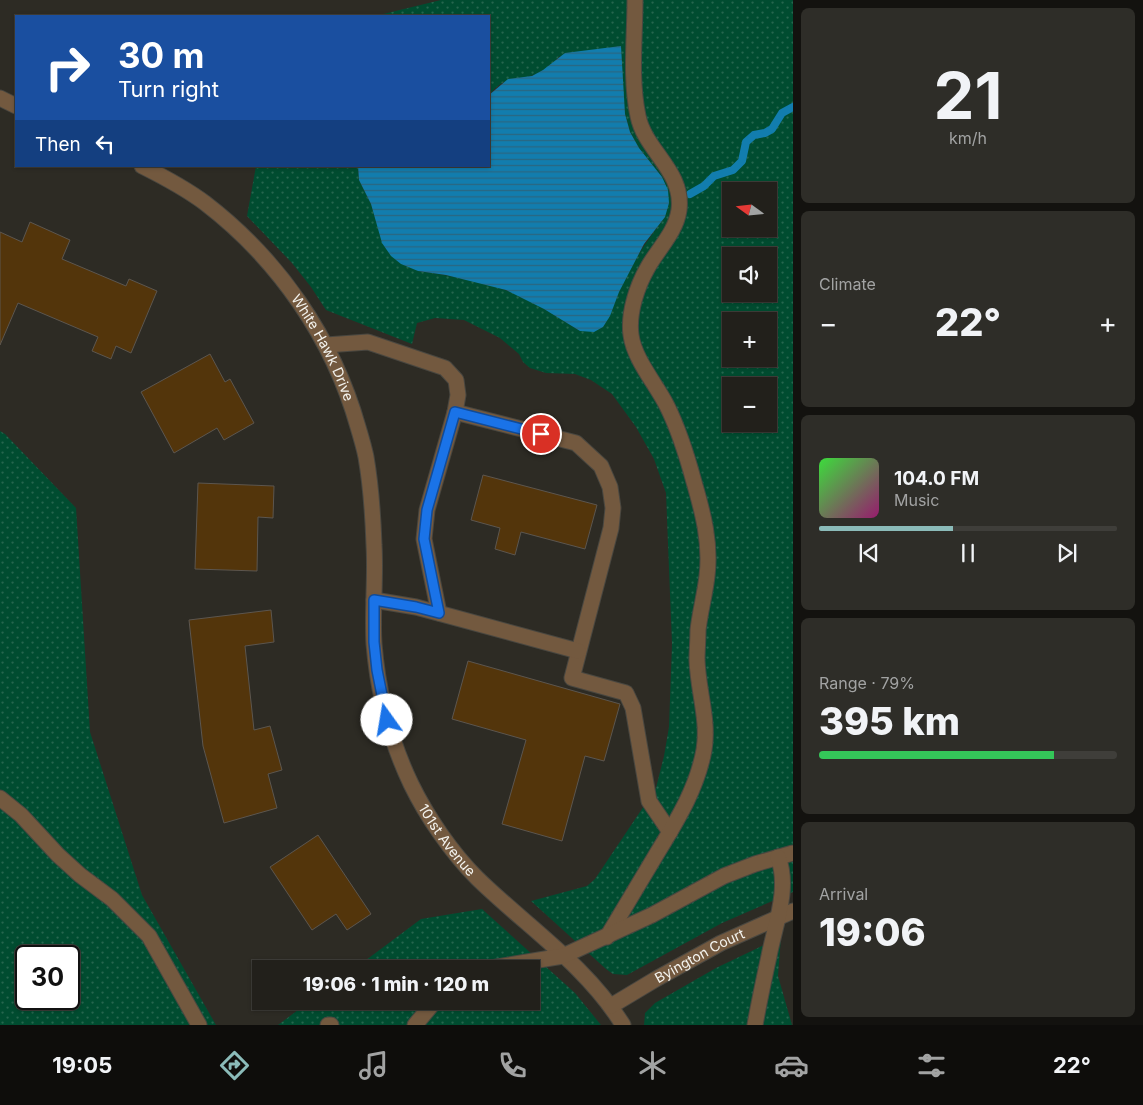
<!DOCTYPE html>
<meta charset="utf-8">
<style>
:root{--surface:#22201b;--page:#2e2d28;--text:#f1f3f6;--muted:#a2a3a3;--line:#3f3e3a;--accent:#8bbbb9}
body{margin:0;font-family:Inter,sans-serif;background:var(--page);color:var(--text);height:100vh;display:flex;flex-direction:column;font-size:19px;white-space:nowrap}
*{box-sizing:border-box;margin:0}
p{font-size:16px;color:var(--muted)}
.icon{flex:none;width:28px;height:28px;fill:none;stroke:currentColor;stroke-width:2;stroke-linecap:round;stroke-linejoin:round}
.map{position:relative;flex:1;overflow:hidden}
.drawer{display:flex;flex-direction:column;gap:8px;padding:8px;background:#13120f;width:350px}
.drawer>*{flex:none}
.top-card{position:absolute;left:15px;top:15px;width:475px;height:152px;border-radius:0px;box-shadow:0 1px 4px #0004,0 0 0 1px var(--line);background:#1a4fa0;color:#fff;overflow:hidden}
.needle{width:32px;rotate:285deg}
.buttons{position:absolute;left:722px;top:182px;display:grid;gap:10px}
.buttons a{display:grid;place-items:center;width:55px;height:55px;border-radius:0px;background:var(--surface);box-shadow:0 1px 4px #0004,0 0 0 1px var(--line);font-size:25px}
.speed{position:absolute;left:15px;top:945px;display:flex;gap:10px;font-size:25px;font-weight:700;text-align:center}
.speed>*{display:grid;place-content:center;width:65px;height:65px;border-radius:50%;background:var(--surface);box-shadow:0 1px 4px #0004,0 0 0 1px var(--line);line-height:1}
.speed .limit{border:2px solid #111;border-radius:8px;background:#fff;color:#111}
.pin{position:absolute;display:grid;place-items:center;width:42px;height:42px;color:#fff;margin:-21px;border:2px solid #fff;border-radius:50%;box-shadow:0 1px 5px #0007}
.me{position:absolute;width:55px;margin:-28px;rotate:347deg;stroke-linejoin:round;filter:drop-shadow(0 0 4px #0008)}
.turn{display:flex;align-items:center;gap:18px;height:105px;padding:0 20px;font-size:22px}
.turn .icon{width:65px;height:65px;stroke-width:2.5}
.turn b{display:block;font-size:35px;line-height:42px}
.then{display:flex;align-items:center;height:48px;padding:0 20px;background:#0003;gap:10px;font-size:19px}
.big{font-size:38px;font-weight:800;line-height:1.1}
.drawer .widget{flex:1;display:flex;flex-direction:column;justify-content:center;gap:8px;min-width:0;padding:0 18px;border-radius:8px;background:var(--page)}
.drawer .dial{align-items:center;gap:0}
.dial b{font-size:65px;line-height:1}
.song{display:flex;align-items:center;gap:15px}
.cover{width:60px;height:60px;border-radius:8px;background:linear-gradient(135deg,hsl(120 70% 55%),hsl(320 70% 35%))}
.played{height:5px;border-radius:2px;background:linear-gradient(90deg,var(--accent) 45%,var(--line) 45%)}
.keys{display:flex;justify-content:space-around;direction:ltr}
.heat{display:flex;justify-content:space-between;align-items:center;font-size:28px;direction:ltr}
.charge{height:8px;border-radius:4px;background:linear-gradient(90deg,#34c759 79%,var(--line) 0)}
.trip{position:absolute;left:252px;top:960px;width:288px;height:50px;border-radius:0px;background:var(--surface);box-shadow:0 1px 4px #0004,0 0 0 1px var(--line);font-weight:800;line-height:50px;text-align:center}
.dock{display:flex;height:80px;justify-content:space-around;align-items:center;background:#0e0d0b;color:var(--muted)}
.dock .icon{width:35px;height:35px}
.dock .current{color:var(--accent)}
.dock b{font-size:22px;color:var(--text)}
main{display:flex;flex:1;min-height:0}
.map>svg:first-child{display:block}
.green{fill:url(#green-dots);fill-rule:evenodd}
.water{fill:url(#water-rules)}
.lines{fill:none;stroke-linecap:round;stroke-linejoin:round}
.stream{stroke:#127dae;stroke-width:8}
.building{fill:#53350b;stroke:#5c564f}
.minor-casing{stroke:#494740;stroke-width:17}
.minor{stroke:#73593f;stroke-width:15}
.route-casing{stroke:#114b97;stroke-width:12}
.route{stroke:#1a73e8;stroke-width:9}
.labels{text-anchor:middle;stroke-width:5;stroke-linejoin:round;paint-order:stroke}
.street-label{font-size:14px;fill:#f4f3ee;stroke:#141310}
</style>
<main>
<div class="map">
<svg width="793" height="1025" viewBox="0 0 793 1025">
<defs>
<pattern id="green-dots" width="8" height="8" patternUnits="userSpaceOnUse" patternTransform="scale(1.25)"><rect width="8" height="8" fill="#004c30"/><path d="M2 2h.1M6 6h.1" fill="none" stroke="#26664e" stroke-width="1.8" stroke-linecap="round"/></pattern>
<pattern id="water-rules" width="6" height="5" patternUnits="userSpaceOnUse" patternTransform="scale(1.25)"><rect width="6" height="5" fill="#127dae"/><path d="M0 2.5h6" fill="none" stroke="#2b6680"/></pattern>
</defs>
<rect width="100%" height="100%" fill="#2d2b24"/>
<path class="green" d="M441,0h352v892l-71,31 -95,52 -14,-1 -7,-5 -75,-68 56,-15 8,-7 61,-91 8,-32 5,-29 3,-83 -6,-151 -12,-34 -18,-32 -24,-33 -21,-14 -16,-6 -29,-1 -16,-5 -7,-6 -4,-8 -19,-16 -36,-18 -29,-2 -18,5 -5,21 -86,-34 -15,-23 -19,-24 -45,-47 9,-50h102l1,14 12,24 5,16 42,51c29,4 59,9 87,19 26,8 52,27 75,41l23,-4c7,-11 11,-24 16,-36 12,-27 28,-51 46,-74l-3,-40 -23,-29 -9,-16 -5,-18 -3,-24 -62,-34c-8,8 -18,17 -29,20 -21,6 -26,0 -42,19v-79h-114zM731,191h38v38h-38zM731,256h38v38h-38zM731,321h38v38h-38zM731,386h38v38h-38z
M0,431l5,3 71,74 14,224 52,163 74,130h-216zM26,956h43v43h-43z
M482,909l93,84 26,32h-323l32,-24h221v-32h-177l67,-50z
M781,937l-3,39 14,49h-148l1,-12 10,-10 61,-35z"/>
<path class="water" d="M621,46l4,68 5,18 9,16 23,29 6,13 1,13 -4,14 -21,27 -25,48 -9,24 -7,11 -9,5 -14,-1 -36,-22 -38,-19 -60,-15 -28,-4 -17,-7 -10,-8 -9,-13 -11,-39 -12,-24 -1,-14h131v-71l19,-16 24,-3 11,-6 22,-17z"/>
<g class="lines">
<path class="stream" d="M690,194l14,-8 10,-10 19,-6 9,-9 4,-19 8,-7 11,-2 7,-4 10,-16 11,-6"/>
</g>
<path class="building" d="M30,222l40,18 -8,19 64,27 3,-7 28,12 -26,62 -15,-7 -5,13 -19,-8 6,-14 -80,-34 -18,42v-113l22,10z
M210,354l15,28 5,-3 24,44 -30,17 -7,-12 -43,25 -33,-61z
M483,475l114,30 -12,44 -64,-17 -6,23 -20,-6 5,-21 -29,-8z
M198,483l76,3 -1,32 -15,-1 -1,54 -62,-2z
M271,610l3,32 -29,4 9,84 16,-4 12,44 -14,4 9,34 -53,15 -21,-77 -14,-126z
M468,661l152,43 -16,57 -19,-5 -23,85 -60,-17 24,-84 -74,-21z
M318,835l53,79 -24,16 -11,-16 -24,16 -42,-63z"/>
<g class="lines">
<defs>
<g id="minor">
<path d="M0,98l16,8"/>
<path id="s1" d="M142,166c22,11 43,22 63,37 73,56 128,135 153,224 3,10 6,20 8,30 5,29 7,59 8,88 2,33 -2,66 0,99 4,49 16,96 37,140 16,33 41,69 66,94 49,48 109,87 146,147"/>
<path d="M326,345l42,-3 77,26 11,12 2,15 -3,17 121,31 25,23 9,21 3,21 -2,20 -39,150 54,15 7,15 16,93 21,31"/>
<path d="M374,600l42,7 162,44"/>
<path d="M439,613l-15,-74 3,-29 28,-98"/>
<path d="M0,798l21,17 37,40 22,20 32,24 37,37 50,89"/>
<path d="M607,937c16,-27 33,-55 49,-82 20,-33 41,-66 48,-105 5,-30 -6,-59 -7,-90 0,-9 1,-20 1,-30 2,-18 7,-36 9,-54 4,-33 -4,-63 -13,-94 -7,-26 -15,-52 -27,-76 -11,-22 -33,-47 -36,-71 -3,-22 6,-49 17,-68 10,-18 28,-35 31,-57 5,-39 -34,-59 -41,-94 -8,-38 -3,-78 -3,-116"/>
<path d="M485,969l78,-13 89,-41 72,-39 31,-12 38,-11"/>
<path id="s2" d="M611,1006l45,-27 65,-36 72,-32"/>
<path d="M328,1025h3"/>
<path d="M415,1025l20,-24"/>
<path d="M755,1025c4,-23 9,-46 14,-69 6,-31 21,-68 9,-99"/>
</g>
</defs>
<use href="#minor" class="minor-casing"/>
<use href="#minor" class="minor"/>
</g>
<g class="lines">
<defs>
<path id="route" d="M387,720l-10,-50 -3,-28v-42l42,7 23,6 -15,-74 3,-29 28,-98 86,22"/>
</defs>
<use href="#route" class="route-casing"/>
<use href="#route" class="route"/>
</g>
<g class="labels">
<g class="street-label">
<text dy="5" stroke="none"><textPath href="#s1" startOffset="262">White Hawk Drive</textPath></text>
<text dy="5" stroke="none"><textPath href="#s1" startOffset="780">101st Avenue</textPath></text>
<text dy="5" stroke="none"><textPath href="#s2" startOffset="102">Byington Court</textPath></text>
</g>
</g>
</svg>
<div class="buttons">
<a><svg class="needle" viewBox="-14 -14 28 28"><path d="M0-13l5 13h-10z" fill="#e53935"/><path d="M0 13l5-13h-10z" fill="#a2a3a3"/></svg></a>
<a><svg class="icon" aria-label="sound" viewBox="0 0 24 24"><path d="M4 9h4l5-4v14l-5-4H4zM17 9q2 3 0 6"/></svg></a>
<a>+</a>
<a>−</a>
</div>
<div class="speed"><div class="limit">30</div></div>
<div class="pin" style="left:541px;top:434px;background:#d93025"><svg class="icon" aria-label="arrive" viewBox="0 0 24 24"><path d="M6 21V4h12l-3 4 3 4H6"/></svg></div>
<svg class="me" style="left:387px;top:720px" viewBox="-20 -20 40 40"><circle r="19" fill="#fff"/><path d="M0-13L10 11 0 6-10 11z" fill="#1a73e8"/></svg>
<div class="trip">19:06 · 1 min · 120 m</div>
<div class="top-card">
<div class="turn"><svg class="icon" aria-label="right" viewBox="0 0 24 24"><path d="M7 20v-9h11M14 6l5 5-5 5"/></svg><div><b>30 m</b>Turn right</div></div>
<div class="then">Then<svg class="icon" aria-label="left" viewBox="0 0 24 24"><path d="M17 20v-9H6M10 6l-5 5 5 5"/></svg></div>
</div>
</div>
<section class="drawer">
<div class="widget dial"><b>21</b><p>km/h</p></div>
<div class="widget"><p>Climate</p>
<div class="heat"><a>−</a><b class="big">22°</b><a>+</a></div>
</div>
<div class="widget">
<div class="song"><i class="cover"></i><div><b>104.0 FM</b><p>Music</p></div></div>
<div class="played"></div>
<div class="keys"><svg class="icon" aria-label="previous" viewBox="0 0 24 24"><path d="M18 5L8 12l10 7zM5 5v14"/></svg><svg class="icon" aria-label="pause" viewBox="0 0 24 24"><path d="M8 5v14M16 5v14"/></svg><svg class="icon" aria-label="next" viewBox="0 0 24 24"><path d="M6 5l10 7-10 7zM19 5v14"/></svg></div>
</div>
<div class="widget"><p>Range · 79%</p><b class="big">395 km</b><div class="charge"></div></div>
<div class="widget"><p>Arrival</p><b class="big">19:06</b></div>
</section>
</main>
<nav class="dock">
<b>19:05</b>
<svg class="icon current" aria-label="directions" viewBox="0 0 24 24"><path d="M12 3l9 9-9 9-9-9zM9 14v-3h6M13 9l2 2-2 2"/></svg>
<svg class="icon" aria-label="music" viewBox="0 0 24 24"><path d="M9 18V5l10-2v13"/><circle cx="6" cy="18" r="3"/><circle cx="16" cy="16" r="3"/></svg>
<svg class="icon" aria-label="phone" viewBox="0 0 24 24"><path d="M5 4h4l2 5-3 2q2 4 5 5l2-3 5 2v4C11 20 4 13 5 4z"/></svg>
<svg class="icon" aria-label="climate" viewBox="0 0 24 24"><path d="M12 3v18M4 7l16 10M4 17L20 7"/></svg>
<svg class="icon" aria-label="car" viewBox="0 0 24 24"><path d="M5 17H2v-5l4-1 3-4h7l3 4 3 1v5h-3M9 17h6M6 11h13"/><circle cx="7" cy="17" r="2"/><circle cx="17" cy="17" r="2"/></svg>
<svg class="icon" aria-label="filters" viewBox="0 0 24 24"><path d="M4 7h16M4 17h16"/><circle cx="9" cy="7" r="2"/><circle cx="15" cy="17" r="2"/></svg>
<b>22°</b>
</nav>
